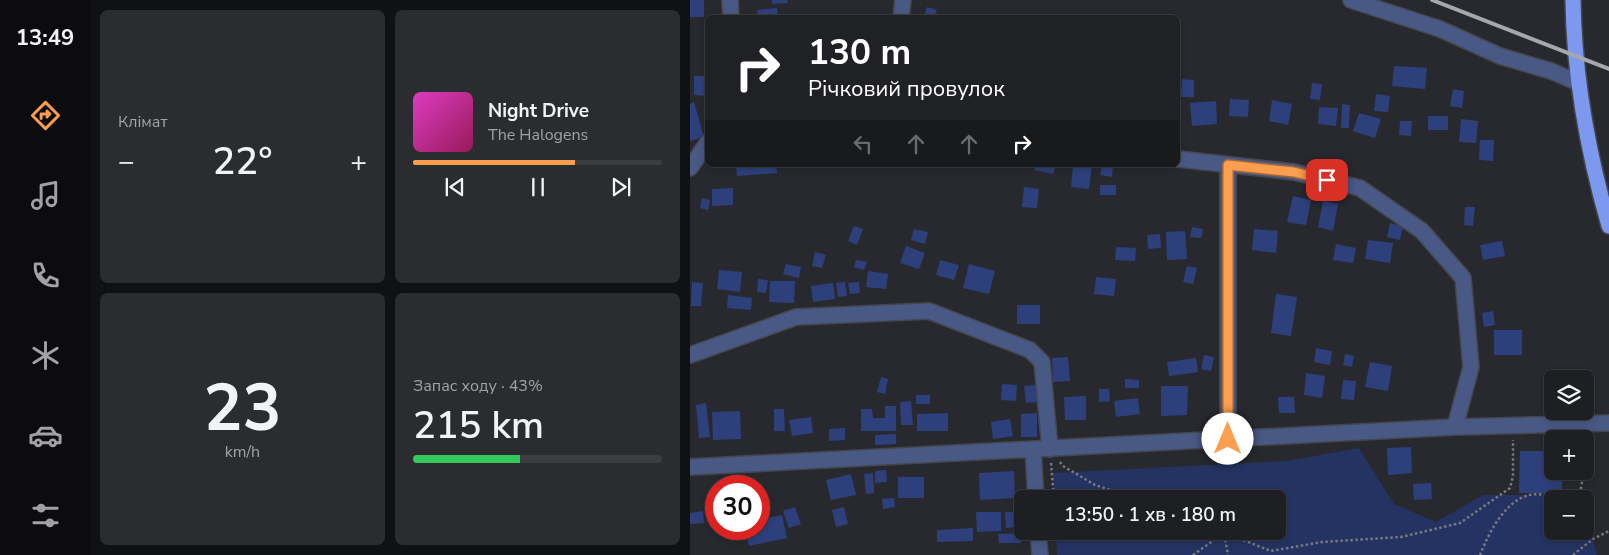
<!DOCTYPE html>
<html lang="uk">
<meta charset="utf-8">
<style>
:root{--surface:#1d1f23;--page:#2a2c30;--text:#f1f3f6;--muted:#a0a2a6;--line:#3b3d41;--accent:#fb9e50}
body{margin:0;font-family:"Nunito Sans",sans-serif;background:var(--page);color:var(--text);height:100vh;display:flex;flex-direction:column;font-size:19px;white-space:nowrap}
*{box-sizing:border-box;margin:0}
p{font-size:16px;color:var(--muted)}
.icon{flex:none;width:28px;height:28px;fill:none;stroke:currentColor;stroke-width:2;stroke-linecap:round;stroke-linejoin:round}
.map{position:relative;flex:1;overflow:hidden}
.sheet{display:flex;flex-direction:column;gap:10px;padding:10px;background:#101113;width:600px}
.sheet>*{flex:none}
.top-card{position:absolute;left:15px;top:15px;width:475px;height:152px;border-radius:8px;box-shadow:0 2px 8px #0003,0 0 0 1px var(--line);background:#202124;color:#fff;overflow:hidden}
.tools{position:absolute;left:854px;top:370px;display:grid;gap:10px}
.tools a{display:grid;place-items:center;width:50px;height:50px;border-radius:8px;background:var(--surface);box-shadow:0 2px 8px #0003,0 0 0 1px var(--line);font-size:25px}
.speed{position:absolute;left:15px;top:475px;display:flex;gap:10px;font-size:25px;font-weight:700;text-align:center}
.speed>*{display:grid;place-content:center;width:65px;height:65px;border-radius:50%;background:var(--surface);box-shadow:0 2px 8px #0003,0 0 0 1px var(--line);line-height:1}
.speed .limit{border:8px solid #d22;background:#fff;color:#111}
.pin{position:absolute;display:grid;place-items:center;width:42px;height:42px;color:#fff;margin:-21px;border-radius:10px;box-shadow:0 2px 8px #0006}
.me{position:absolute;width:55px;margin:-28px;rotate:0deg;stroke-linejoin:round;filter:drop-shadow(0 0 4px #0008)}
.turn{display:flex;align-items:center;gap:18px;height:105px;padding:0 20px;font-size:22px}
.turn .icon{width:65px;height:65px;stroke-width:2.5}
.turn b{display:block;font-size:35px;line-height:42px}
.lanes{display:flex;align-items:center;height:48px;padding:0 20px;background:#0003;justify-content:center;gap:25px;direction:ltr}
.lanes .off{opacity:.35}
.big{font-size:38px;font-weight:600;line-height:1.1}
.sheet .tile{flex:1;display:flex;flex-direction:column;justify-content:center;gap:8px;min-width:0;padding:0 18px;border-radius:8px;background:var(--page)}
.sheet .dial{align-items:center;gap:0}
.dial b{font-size:65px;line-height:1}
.song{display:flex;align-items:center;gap:15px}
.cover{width:60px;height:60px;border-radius:8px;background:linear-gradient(135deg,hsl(310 70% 55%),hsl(330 70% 35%))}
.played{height:5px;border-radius:2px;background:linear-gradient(90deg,var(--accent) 65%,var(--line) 65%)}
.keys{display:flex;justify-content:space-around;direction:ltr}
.heat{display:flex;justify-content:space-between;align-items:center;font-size:28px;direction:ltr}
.charge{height:8px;border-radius:4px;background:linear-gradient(90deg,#34c759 43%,var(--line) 0)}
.sheet .tiles{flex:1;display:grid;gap:10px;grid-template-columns:repeat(2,1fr)}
.trip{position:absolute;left:324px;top:490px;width:272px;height:50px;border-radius:8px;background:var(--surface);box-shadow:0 2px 8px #0003,0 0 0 1px var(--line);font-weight:600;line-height:50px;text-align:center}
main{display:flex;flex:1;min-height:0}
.dock{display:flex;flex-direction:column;width:90px;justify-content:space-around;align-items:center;background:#0c0c0e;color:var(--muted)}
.dock .icon{width:35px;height:35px}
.dock .selected{color:var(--accent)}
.dock b{font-size:22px;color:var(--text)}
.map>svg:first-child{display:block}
.green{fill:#243362}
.building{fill:#2e407c}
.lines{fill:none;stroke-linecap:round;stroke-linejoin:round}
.minor-casing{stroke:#45474d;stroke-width:18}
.highway-casing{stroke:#45474d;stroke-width:18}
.path{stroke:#787a7f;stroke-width:2.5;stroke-dasharray:2.5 2.5;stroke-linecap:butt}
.minor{stroke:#495985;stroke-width:15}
.highway{stroke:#7c99ef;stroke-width:15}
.rail{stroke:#a6a8ac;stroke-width:4}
.route-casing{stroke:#a36734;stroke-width:12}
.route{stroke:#fb9e50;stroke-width:9}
</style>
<main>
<nav class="dock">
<b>13:49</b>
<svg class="icon selected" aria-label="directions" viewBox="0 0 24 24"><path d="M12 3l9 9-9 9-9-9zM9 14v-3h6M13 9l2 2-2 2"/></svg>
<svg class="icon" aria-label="music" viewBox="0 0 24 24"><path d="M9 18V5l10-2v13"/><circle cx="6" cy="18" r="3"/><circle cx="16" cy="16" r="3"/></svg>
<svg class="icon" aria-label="phone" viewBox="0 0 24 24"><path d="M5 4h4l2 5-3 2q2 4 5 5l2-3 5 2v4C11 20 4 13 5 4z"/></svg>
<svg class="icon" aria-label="climate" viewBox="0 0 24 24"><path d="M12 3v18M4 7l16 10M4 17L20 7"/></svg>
<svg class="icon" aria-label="car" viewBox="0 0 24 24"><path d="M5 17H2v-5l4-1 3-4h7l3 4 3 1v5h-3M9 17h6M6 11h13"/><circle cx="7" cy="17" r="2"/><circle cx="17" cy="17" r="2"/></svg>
<svg class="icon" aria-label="filters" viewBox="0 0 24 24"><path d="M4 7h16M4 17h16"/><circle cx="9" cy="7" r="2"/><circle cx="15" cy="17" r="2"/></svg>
</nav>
<section class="sheet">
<div class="tiles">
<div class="tile"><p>Клімат</p>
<div class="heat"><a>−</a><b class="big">22°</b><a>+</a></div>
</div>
<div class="tile">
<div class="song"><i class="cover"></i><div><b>Night Drive</b><p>The Halogens</p></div></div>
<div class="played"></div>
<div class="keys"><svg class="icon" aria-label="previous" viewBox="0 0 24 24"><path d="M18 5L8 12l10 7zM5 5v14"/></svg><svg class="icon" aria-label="pause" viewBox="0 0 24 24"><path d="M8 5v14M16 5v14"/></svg><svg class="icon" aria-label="next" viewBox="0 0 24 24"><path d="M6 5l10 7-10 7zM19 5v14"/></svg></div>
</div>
<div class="tile dial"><b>23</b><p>km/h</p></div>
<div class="tile"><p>Запас ходу · 43%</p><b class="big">215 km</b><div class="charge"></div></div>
</div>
</section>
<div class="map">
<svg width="919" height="555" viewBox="0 0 919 555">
<rect width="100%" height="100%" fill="#27292f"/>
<path class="green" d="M669,448l35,56 42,18 47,-27h70l6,4h-7v32h33v-15l2,1 10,38h-540l-1,-24h222v-32h-224l-1,-26 234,-12z"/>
<path class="building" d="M0,0h14v17h-14z
M82,0h15l1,3 -16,1z
M237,7l10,3 -3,8h-11z
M87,8l1,10h-20l-1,-8z
M704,66l33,2 -2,21 -33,-3z
M4,76h14v20l-14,-1z
M492,79l12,1v17h-13z
M622,83l10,1 -2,16 -10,-1z
M763,89l11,2 -2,17 -12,-2z
M686,94l14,2 -2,16 -14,-1z
M540,99l19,1 -1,17 -19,-1z
M582,100l20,4 -4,21 -19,-4z
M526,101l1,23 -25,2 -2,-23z
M4,102l10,35 -14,4v-37z
M652,104l8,1 -1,23h-8z
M629,107l19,1 -2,18 -18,-2z
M669,113l22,6 -6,19 -22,-7z
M738,116h20v14h-20z
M771,119l17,2 -2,22 -17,-1z
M710,121h12l-1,15 -12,-1z
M790,140h14l-1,21 -14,-1z
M46,165h40l1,8 -40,3z
M345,165h21l-3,9 -19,-4z
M383,165h19l-3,24 -18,-2z
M412,165h11l-1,12 -12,-2z
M410,185h16v10h-16z
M334,187l15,2 -2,19 -15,-1z
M43,188v17l-21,1v-17z
M603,196l18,4 -5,25 -19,-3z
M12,198l8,2 -2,10 -8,-2z
M633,201l15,3 -5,27 -15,-4z
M775,207h10l-2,19 -9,-1z
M700,223l13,3 -3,14 -13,-3z
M164,226l9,3 -6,16 -9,-4z
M502,227l11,2 -2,9 -11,-1z
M224,229l14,3 -3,12 -14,-4z
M564,229l24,2 -2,22 -24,-3z
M495,231l2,28 -20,1 -1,-28z
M470,234l1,14 -13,1 -1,-14z
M678,240l25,3 -3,20 -25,-4z
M812,241l3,15 -22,4 -3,-15z
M646,244l20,4 -3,15 -20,-3z
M216,246l19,7 -6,16 -19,-6z
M426,247l20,1 -1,13 -20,-1z
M125,252l11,3 -4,13 -10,-2z
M166,260l11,2 -3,8 -10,-3z
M250,260l19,5 -5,15 -18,-5z
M96,264l15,3 -2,11 -16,-4z
M279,264l26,7 -6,23 -26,-6z
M497,266l10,2 -4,16 -10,-2z
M29,270l23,2 -2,20 -23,-3z
M178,271l20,3 -2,15 -20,-2z
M406,277l20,2 -2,17 -20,-2z
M68,279l10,1 -2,13 -9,-1z
M80,281h25l-1,22 -25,-1z
M2,282l11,1 -2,23h-10z
M155,282l2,14 -9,1 -2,-14z
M169,282l1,11 -10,1 -2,-11z
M143,283l2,16 -22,3 -2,-16z
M586,294l21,3 -6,39 -20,-3z
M38,295l24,3 -1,12 -24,-2z
M327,305h23v19h-23z
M803,311l2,14 -11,2 -2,-14z
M804,330h28v25h-28z
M626,348l16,3 -2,14 -16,-3z
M655,354l9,2 -2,11 -9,-2z
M514,355l10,2 -3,14 -10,-2z
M378,357l2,24 -17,1 -1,-24z
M506,358l2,14 -29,4 -2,-14z
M680,362l22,4 -4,25 -23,-4z
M616,373l19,3 -3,22 -18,-3z
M191,377l7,2 -3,15 -8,-2z
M435,379l14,1v8h-14z
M653,380l13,1 -2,19 -13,-1z
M312,384l15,1 -1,16 -15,-1z
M347,385l1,17 -12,1 -2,-17z
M471,386h27l-1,29 -26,1z
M409,389h10l1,12 -11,1z
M226,395h14v9h-14z
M396,396v24h-21l-1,-23z
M588,397h16l1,16h-16z
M448,398l2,16 -24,3 -2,-16z
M221,401l2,24h-12l-1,-23z
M16,403l4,34 -11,1 -3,-33z
M195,406h11v25h-35v-22h11l1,9h12z
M84,409h10l1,22h-11z
M50,411l1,28 -28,1 -1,-28z
M258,413v18h-31v-17z
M347,413v24h-16v-23z
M121,417l2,16 -21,3 -3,-16z
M320,419l3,17 -20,3 -2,-17z
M155,428v12l-16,1v-12z
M206,434v10l-21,1v-10z
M721,447l1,26 -24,2 -1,-27z
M830,451h32v20h10v23l-43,-1z
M196,470l1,12 -12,1v-12z
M324,471l1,27 -35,2 -1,-27z
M183,473l1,20 -8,1 -2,-20z
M161,474l5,21 -25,5 -5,-20z
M208,477h26v21h-26z
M741,483l1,16 -18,1 -1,-16z
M204,498l1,9 -12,2 -1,-10z
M105,507l6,17 -12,4 -6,-17z
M154,507l4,17 -12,3 -4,-17z
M13,511l1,12 -14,1v-11z
M286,512h25v19l-24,1z
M315,512h10l1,15 -10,1z
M92,515l5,23 -38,8 -4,-17h14v-9z
M283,528v13l-36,1v-12z
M331,533v10h-22l-1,-9z"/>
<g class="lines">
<defs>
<path id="minor" d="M40,0l1,18
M661,0l89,29 60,27 51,15 28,12
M211,18l2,-18
M488,159l116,13 66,16 62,43 41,47 8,89 -16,60
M0,168l18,-26
M0,355l106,-38 133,-6 101,39 12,12 8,87
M538,439v-274
M343,450l3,49
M0,467l765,-40 154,-4
M348,531l2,24"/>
<path id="highway" d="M883,0c1,76 15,153 36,226"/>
</defs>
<use href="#minor" class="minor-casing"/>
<use href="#highway" class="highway-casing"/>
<path class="path" d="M370,462l3,4 32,19 44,14
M361,463l3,36
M889,499l5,-28
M530,531l51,20 51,-9 79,-5 59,-14 50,-35 3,-12v-36
M365,541v-10
M503,555l31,-22 4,22
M790,555c12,-30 36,-76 76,-56
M883,555l20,-16 16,-8"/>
<use href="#minor" class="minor"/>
<use href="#highway" class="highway"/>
<path class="rail" d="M742,0l177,69"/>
</g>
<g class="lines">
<defs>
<path id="route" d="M538,439v-274l66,7 33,8"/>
</defs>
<use href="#route" class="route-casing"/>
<use href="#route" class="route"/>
</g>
</svg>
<div class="tools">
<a><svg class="icon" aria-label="layers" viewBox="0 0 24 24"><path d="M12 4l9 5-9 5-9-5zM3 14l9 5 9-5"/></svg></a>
<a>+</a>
<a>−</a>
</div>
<div class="speed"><div class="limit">30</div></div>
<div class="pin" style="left:637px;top:180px;background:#d93025"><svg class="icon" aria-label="arrive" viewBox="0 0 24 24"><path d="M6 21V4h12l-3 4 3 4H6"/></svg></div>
<svg class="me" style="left:538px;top:439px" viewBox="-20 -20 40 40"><circle r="19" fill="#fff"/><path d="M0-13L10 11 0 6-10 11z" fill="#fb9e50"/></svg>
<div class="trip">13:50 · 1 хв · 180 m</div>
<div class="top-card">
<div class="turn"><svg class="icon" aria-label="right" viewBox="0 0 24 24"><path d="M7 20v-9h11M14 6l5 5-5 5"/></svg><div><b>130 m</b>Річковий провулок</div></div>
<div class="lanes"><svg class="icon off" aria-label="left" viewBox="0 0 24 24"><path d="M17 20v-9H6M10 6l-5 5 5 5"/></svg><svg class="icon off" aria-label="ahead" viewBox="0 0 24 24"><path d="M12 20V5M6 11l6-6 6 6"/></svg><svg class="icon off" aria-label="ahead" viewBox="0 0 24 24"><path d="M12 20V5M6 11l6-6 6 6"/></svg><svg class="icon" aria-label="right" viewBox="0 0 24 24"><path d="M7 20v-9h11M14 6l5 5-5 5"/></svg></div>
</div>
</div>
</main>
